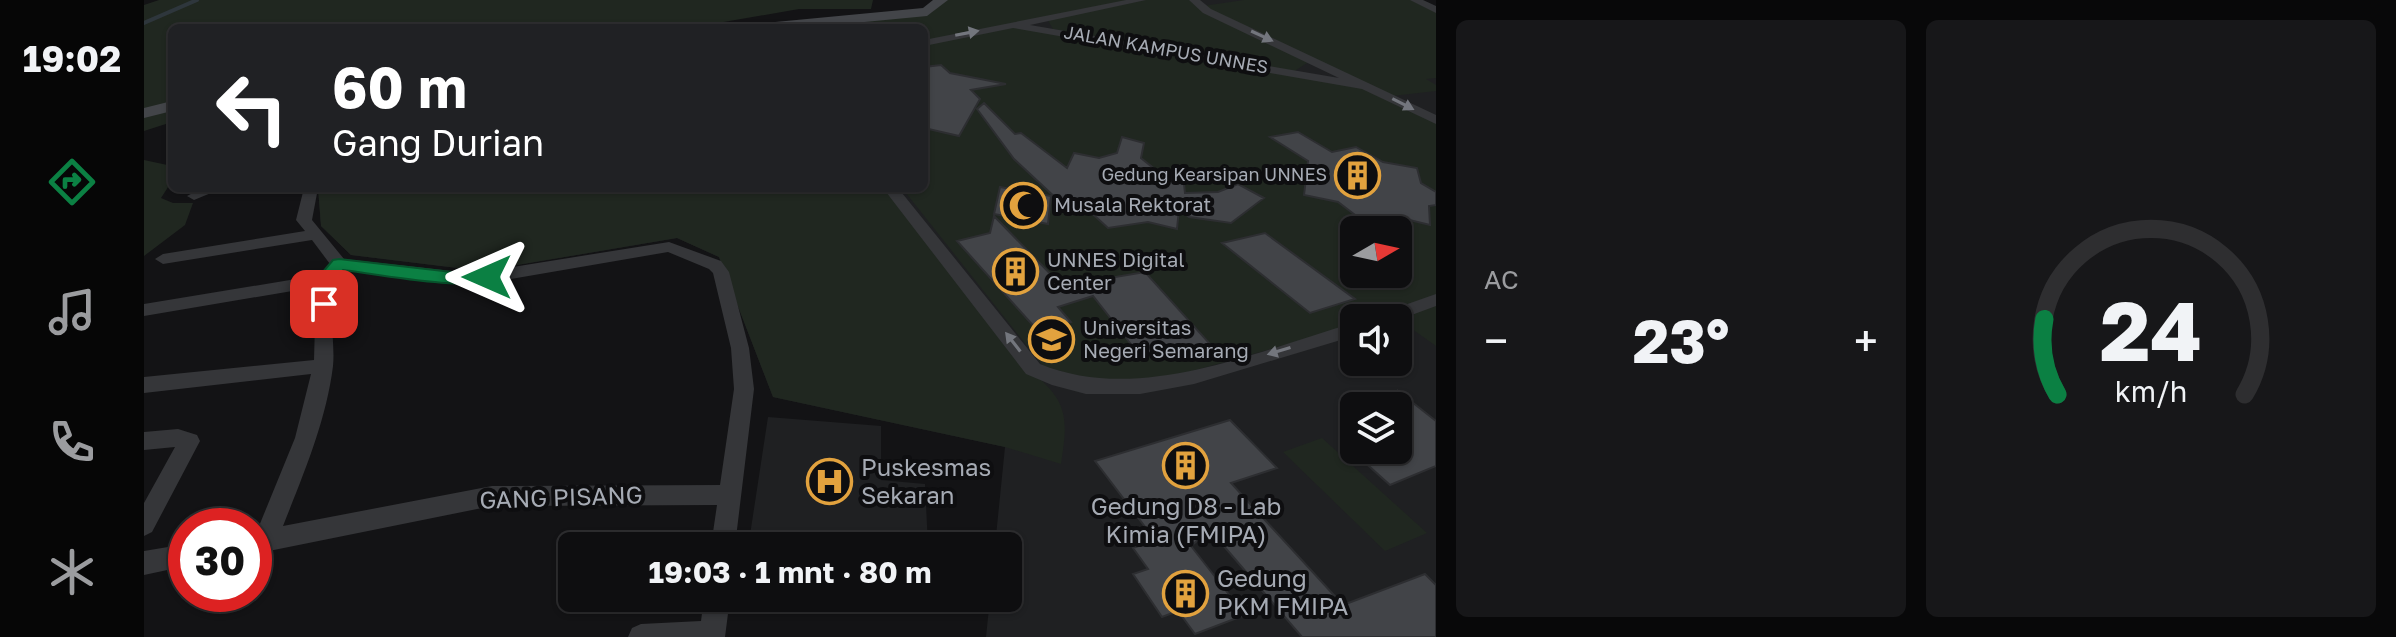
<!DOCTYPE html>
<html lang="id">
<meta charset="utf-8">
<style>
:root{--surface:#0e0e10;--page:#171719;--text:#f1f3f6;--muted:#9b9c9f;--line:#2e2e30;--accent:#0b8043}
body{margin:0;font-family:"Golos Text",sans-serif;background:var(--page);color:var(--text);height:100vh;display:flex;flex-direction:column;font-size:30px;white-space:nowrap}
*{box-sizing:border-box;margin:0}
p{font-size:26px;color:var(--muted)}
.icon{flex:none;width:44px;height:44px;fill:none;stroke:currentColor;stroke-width:2;stroke-linecap:round;stroke-linejoin:round}
.map{position:relative;flex:1;overflow:hidden}
.drawer{display:flex;flex-direction:column;gap:20px;padding:20px;background:#080809;width:960px}
.drawer>*{flex:none}
.banner{position:absolute;left:24px;top:24px;width:760px;height:168px;border-radius:12px;box-shadow:0 2px 6px #0004,0 0 0 2px var(--line);background:#202124;color:#fff;overflow:hidden}
.needle{width:52px;rotate:81deg}
.buttons{position:absolute;left:1196px;top:216px;display:grid;gap:16px}
.buttons a{display:grid;place-items:center;width:72px;height:72px;border-radius:12px;background:var(--surface);box-shadow:0 2px 6px #0004,0 0 0 2px var(--line);font-size:40px}
.speed{position:absolute;left:24px;top:508px;display:flex;gap:16px;font-size:40px;font-weight:700;text-align:center}
.speed>*{display:grid;place-content:center;width:104px;height:104px;border-radius:50%;background:var(--surface);box-shadow:0 2px 6px #0004,0 0 0 2px var(--line);line-height:1}
.speed .limit{border:12px solid #d22;background:#fff;color:#111}
.pin{position:absolute;display:grid;place-items:center;width:68px;height:68px;color:#fff;margin:-34px;border-radius:16px;box-shadow:0 4px 12px #0006}
.me{position:absolute;width:88px;margin:-44px;rotate:270deg;stroke-linejoin:round;filter:drop-shadow(0 0 6px #0008)}
.turn{display:flex;align-items:center;gap:28px;height:168px;padding:0 32px;font-size:36px}
.turn .icon{width:104px;height:104px;stroke-width:2.5}
.turn b{display:block;font-size:56px;line-height:68px}
.big{font-size:60px;font-weight:700;line-height:1.1}
.drawer .widget{flex:1;display:flex;flex-direction:column;justify-content:center;gap:12px;min-width:0;padding:0 28px;border-radius:12px;background:var(--page)}
.drawer .dial{align-items:center;gap:0}
.dial svg{height:208px;overflow:visible;fill:none;stroke:var(--line);stroke-width:7;stroke-linecap:round;text-anchor:middle}
.dial text{fill:var(--text);stroke:none}
.heat{display:flex;justify-content:space-between;align-items:center;font-size:44px;direction:ltr}
.drawer .tiles{flex:1;display:grid;gap:20px;grid-template-columns:repeat(2,1fr)}
.trip{position:absolute;left:414px;top:532px;width:464px;height:80px;border-radius:12px;background:var(--surface);box-shadow:0 2px 6px #0004,0 0 0 2px var(--line);font-weight:700;line-height:80px;text-align:center}
main{display:flex;flex:1;min-height:0}
.tab-bar{display:flex;flex-direction:column;width:144px;justify-content:space-around;align-items:center;background:#060606;color:var(--muted)}
.tab-bar .icon{width:56px;height:56px}
.tab-bar .on{color:var(--accent)}
.tab-bar b{font-size:36px;color:var(--text)}
.map>svg:first-child{display:block}
.built{fill:#1f2022;fill-rule:evenodd}
.green{fill:#202720;fill-rule:evenodd}
.lines{fill:none;stroke-linecap:round;stroke-linejoin:round}
.stream{stroke:#2e363c;stroke-width:4}
.building{fill:#424448;stroke:#2d2e31;stroke-width:2}
.street{fill:#353639;fill-rule:evenodd}
.secondary{fill:#434549;fill-rule:evenodd}
.oneway{fill:#73767d}
.route{fill:#0b8043;stroke:#07532c;stroke-width:2}
.labels{text-anchor:middle;stroke-width:8;stroke-linejoin:round;paint-order:stroke}
.far-street-label{font-size:18px;fill:#a6abb4;stroke:#0e0e10}
.far-poi-label{font-size:18px;fill:#a6abb4;stroke:#0e0e10;text-anchor:end}
.poi-label{font-size:20px;fill:#a6abb4;stroke:#0e0e10;text-anchor:start}
.near-poi-label{font-size:24px;fill:#a6abb4;stroke:#0e0e10;text-anchor:start}
.near-street-label{font-size:24px;fill:#a6abb4;stroke:#0e0e10}
</style>
<main>
<nav class="tab-bar">
<b>19:02</b>
<svg class="icon on" aria-label="directions" viewBox="0 0 24 24"><path d="M12 3l9 9-9 9-9-9zM9 14v-3h6M13 9l2 2-2 2"/></svg>
<svg class="icon" aria-label="music" viewBox="0 0 24 24"><path d="M9 18V5l10-2v13"/><circle cx="6" cy="18" r="3"/><circle cx="16" cy="16" r="3"/></svg>
<svg class="icon" aria-label="phone" viewBox="0 0 24 24"><path d="M5 4h4l2 5-3 2q2 4 5 5l2-3 5 2v4C11 20 4 13 5 4z"/></svg>
<svg class="icon" aria-label="climate" viewBox="0 0 24 24"><path d="M12 3v18M4 7l16 10M4 17L20 7"/></svg>
</nav>
<div class="map">
<svg width="1292" height="637" viewBox="0 0 1292 637">
<rect width="100%" height="100%" fill="#131315"/>
<path class="built" d="M802,0h466l24,12v625h-450l4,-39h18v-52h-13l10,-99 -232,-50 -54,-140 -42,-19 -195,33 -131,-16 -30,-29 -3,-38h606v-160l7,-15zM1210,230h44v44h-44zM1210,318h44v44h-44zM1210,406h44v44h-44z
M624,417l113,9v54l44,4 3,62h-52l-126,-11z"/>
<path class="green" d="M15,0h714l-2,9h-72l-110,19h-517v94l-28,9v-126z
M801,0h188l-209,41v-13h-159l166,-15z
M1001,0h45l13,11 107,50 -17,11 -240,-43 -6,-10z
M1100,0h168l24,12v66l-10,1 10,6v6l-44,5 -189,-90z
M867,26l357,62 68,34v174l-64,22h-18v6l-22,8 -165,46 -64,6 -60,-18 -141,-178h22v-144zM1210,230h44v44h-44z
M0,160l28,6v15l-11,17 12,5h20l-8,22 -41,31z
M174,188h566l146,183c39,30 38,48 31,93l-56,-17 -232,-50 -54,-140 -42,-19 -195,33 -131,-16 -30,-29z
M1292,305v41l-38,-27z
M1178,438l105,95 -42,18 -102,-99z"/>
<g class="lines">
<path class="stream" d="M0,23l53,-23"/>
</g>
<path class="building" d="M797,65l9,8 56,11 -35,6 9,9 -21,37 -35,-8v-61z
M840,103l31,31 6,-1 46,35 7,-15 25,5 18,-5 5,-16 22,6 -3,15 15,12 27,5 2,18 33,-1 20,-8 26,14 -33,25 -42,-6 -10,-8 -2,20 -29,-7 -40,6 -22,-20 -28,-8 -44,-41 -37,-50z
M1154,132l34,20 24,-5 27,15 34,6 4,15 15,9v13l-7,1 1,19 -41,-10 -26,6 -25,-19 -34,-7 4,-34 -38,-24z
M856,187l51,9 -3,28 -54,-10z
M850,216l68,70 83,-14 65,72 -69,13 -48,-61 -35,11 13,15 -33,9 -81,-90 33,-8z
M1121,233l90,66 -45,14 -88,-70z
M1254,391l38,30v45l-46,19 -39,-35h47z
M1086,420l47,48 -46,15 112,122 82,-31 11,11v52h-134l-92,-107 -19,16 54,69 -50,19 -17,-23 -16,6 -29,-43 15,-5 -15,-21 22,-8 -60,-79z"/>
<g class="lines">
<path class="street" d="M982,0h20l-116,25 309,53 -136,-65 -14,-13h11l11,9 225,106v9l-74,-35 -349,-61 -89,18v-6z
M1266,0h13l13,6v7z
M58,188h21l-29,12 -7,-4z
M160,188h14l-6,32 32,39 108,12h35l182,-29 52,19 8,11 20,76 5,41 -19,157h-24l6,-41 -225,1 -238,48v-22l3,-1 38,-93 16,-64 -167,19v-16l170,-17 2,-73 -172,29v-12l176,-29 10,-11 -18,-24 -149,24 -8,-5 8,-5 142,-23 -9,-11zM524,252l41,17 4,4 18,75 3,41 -14,96 -228,1 -209,40c20,-51 43,-104 50,-160 3,-30 -10,-73 10,-96l109,13h35z
M739,188h15l142,176c100,41 216,-13 314,-41v13l-160,48 -54,10h-54l-34,-9 -26,-11z
M1292,294v12l-38,14 -22,-2 3,-4z
M34,429l19,6 3,6 -48,91 -8,4v-33l31,-56 -31,3v-18z
M42,544v22l-42,9v-24z
M560,598h26l-5,39h-97l4,-9 9,-4 60,-3z"/>
<path class="secondary" d="M789,0h15l-21,16 -125,12h-55l7,-4 169,-16z
M28,101v10l-28,7v-10z"/>
</g>
<defs><path id="oneway-solid" d="M-6-.8H1V-3.2L6.5 0L1 3.2V.8H-6Z" transform="scale(2)"/></defs>
<g class="oneway">
<use href="#oneway-solid" transform="translate(823 33) rotate(-11)"/>
<use href="#oneway-solid" transform="translate(1118 36) rotate(25)"/>
<use href="#oneway-solid" transform="translate(1259 104) rotate(27)"/>
<use href="#oneway-solid" transform="translate(869 342) rotate(-128)"/>
<use href="#oneway-solid" transform="translate(1135 351) rotate(163)"/>
</g>
<path class="route" d="M195,259l113,13 35,-1 9,6c-17,17 -126,-4 -153,-7l-9,11 -4,27h-12l-2,-28 17,-20z"/>
<defs>
<symbol id="building-ring" viewBox="-11 -11 22 22"><circle r="9.5" fill="#0e0e10" stroke="#e2a23e" stroke-width="1.5"/><path d="M-4-6H4V6H1V3H-1V6H-4ZM-2.5-4.3h1.7v1.8h-1.7ZM.8-4.3h1.7v1.8H.8ZM-2.5-1h1.7V.8h-1.7ZM.8-1h1.7V.8H.8Z" fill="#e2a23e"/></symbol>
<symbol id="mosque-ring" viewBox="-11 -11 22 22"><circle r="9.5" fill="#0e0e10" stroke="#e2a23e" stroke-width="1.5"/><path d="M3.5-4.9A6 6 0 1 0 3.5 4.9A5 5 0 1 1 3.5-4.9Z" fill="#e2a23e"/></symbol>
<symbol id="university-ring" viewBox="-11 -11 22 22"><circle r="9.5" fill="#0e0e10" stroke="#e2a23e" stroke-width="1.5"/><path d="M0-5L7-2L0 1L-7-2ZM-4 1L0 2.5L4 1V4Q0 6-4 4Z" fill="#e2a23e"/></symbol>
<symbol id="hospital-ring" viewBox="-11 -11 22 22"><circle r="9.5" fill="#0e0e10" stroke="#e2a23e" stroke-width="1.5"/><path d="M-5-5h3v3.5h4V-5h3V5h-3V1.5h-4V5h-3Z" fill="#e2a23e"/></symbol>
</defs>
<g fill-rule="evenodd">
<use href="#building-ring" x="1188" y="150" width="51" height="51"/>
<use href="#mosque-ring" x="854" y="180" width="51" height="51"/>
<use href="#building-ring" x="846" y="246" width="51" height="51"/>
<use href="#university-ring" x="882" y="314" width="51" height="51"/>
<use href="#building-ring" x="1016" y="440" width="51" height="51"/>
<use href="#hospital-ring" x="660" y="456" width="51" height="51"/>
<use href="#building-ring" x="1016" y="568" width="51" height="51"/>
</g>
<g class="labels">
<g class="far-street-label">
<text transform="translate(1022 50) rotate(10)" y="6">JALAN KAMPUS UNNES</text>
</g>
<g class="far-poi-label">
<text x="1183" y="181">Gedung Kearsipan UNNES</text>
</g>
<g class="poi-label">
<text x="910" y="212">Musala Rektorat</text>
<text x="903" y="267">UNNES Digital<tspan x="903" dy="23">Center</tspan></text>
<text x="939" y="335">Universitas<tspan x="939" dy="23">Negeri Semarang</tspan></text>
</g>
<g class="near-poi-label">
<text x="717" y="476">Puskesmas<tspan x="717" dy="28">Sekaran</tspan></text>
<text x="1042" y="515" text-anchor="middle">Gedung D8 - Lab<tspan x="1042" dy="28">Kimia (FMIPA)</tspan></text>
<text x="1073" y="587">Gedung<tspan x="1073" dy="28">PKM FMIPA</tspan></text>
</g>
<g class="near-street-label">
<text transform="translate(417 498) rotate(-2)" y="8">GANG PISANG</text>
</g>
</g>
</svg>
<div class="buttons">
<a><svg class="needle" viewBox="-14 -14 28 28"><path d="M0-13l5 13h-10z" fill="#e53935"/><path d="M0 13l5-13h-10z" fill="#9b9c9f"/></svg></a>
<a><svg class="icon" aria-label="sound" viewBox="0 0 24 24"><path d="M4 9h4l5-4v14l-5-4H4zM17 9q2 3 0 6"/></svg></a>
<a><svg class="icon" aria-label="layers" viewBox="0 0 24 24"><path d="M12 4l9 5-9 5-9-5zM3 14l9 5 9-5"/></svg></a>
</div>
<div class="speed"><div class="limit">30</div></div>
<div class="pin" style="left:180px;top:304px;background:#d93025"><svg class="icon" aria-label="arrive" viewBox="0 0 24 24"><path d="M6 21V4h12l-3 4 3 4H6"/></svg></div>
<svg class="me" style="left:343px;top:277px" viewBox="-20 -20 40 40"><path d="M0-17L14 15 0 8-14 15z" fill="#0b8043" stroke="#fff" stroke-width="4"/></svg>
<div class="trip">19:03 · 1 mnt · 80 m</div>
<div class="banner">
<div class="turn"><svg class="icon" aria-label="left" viewBox="0 0 24 24"><path d="M17 20v-9H6M10 6l-5 5 5 5"/></svg><div><b>60 m</b>Gang Durian</div></div>
</div>
</div>
<section class="drawer">
<div class="tiles">
<div class="widget"><p>AC</p>
<div class="heat"><a>−</a><b class="big">23°</b><a>+</a></div>
</div>
<div class="widget dial"><svg viewBox="0 0 100 80">
<path d="M14 69A42 42 0 1 1 86 69"/>
<path d="M14 69A42 42 0 0 1 9 40" stroke="#0b8043"/>
<text x="50" y="56" font-size="32" font-weight="700">24</text>
<text x="50" y="72" font-size="11">km/h</text>
</svg></div>
</div>
</section>
</main>
